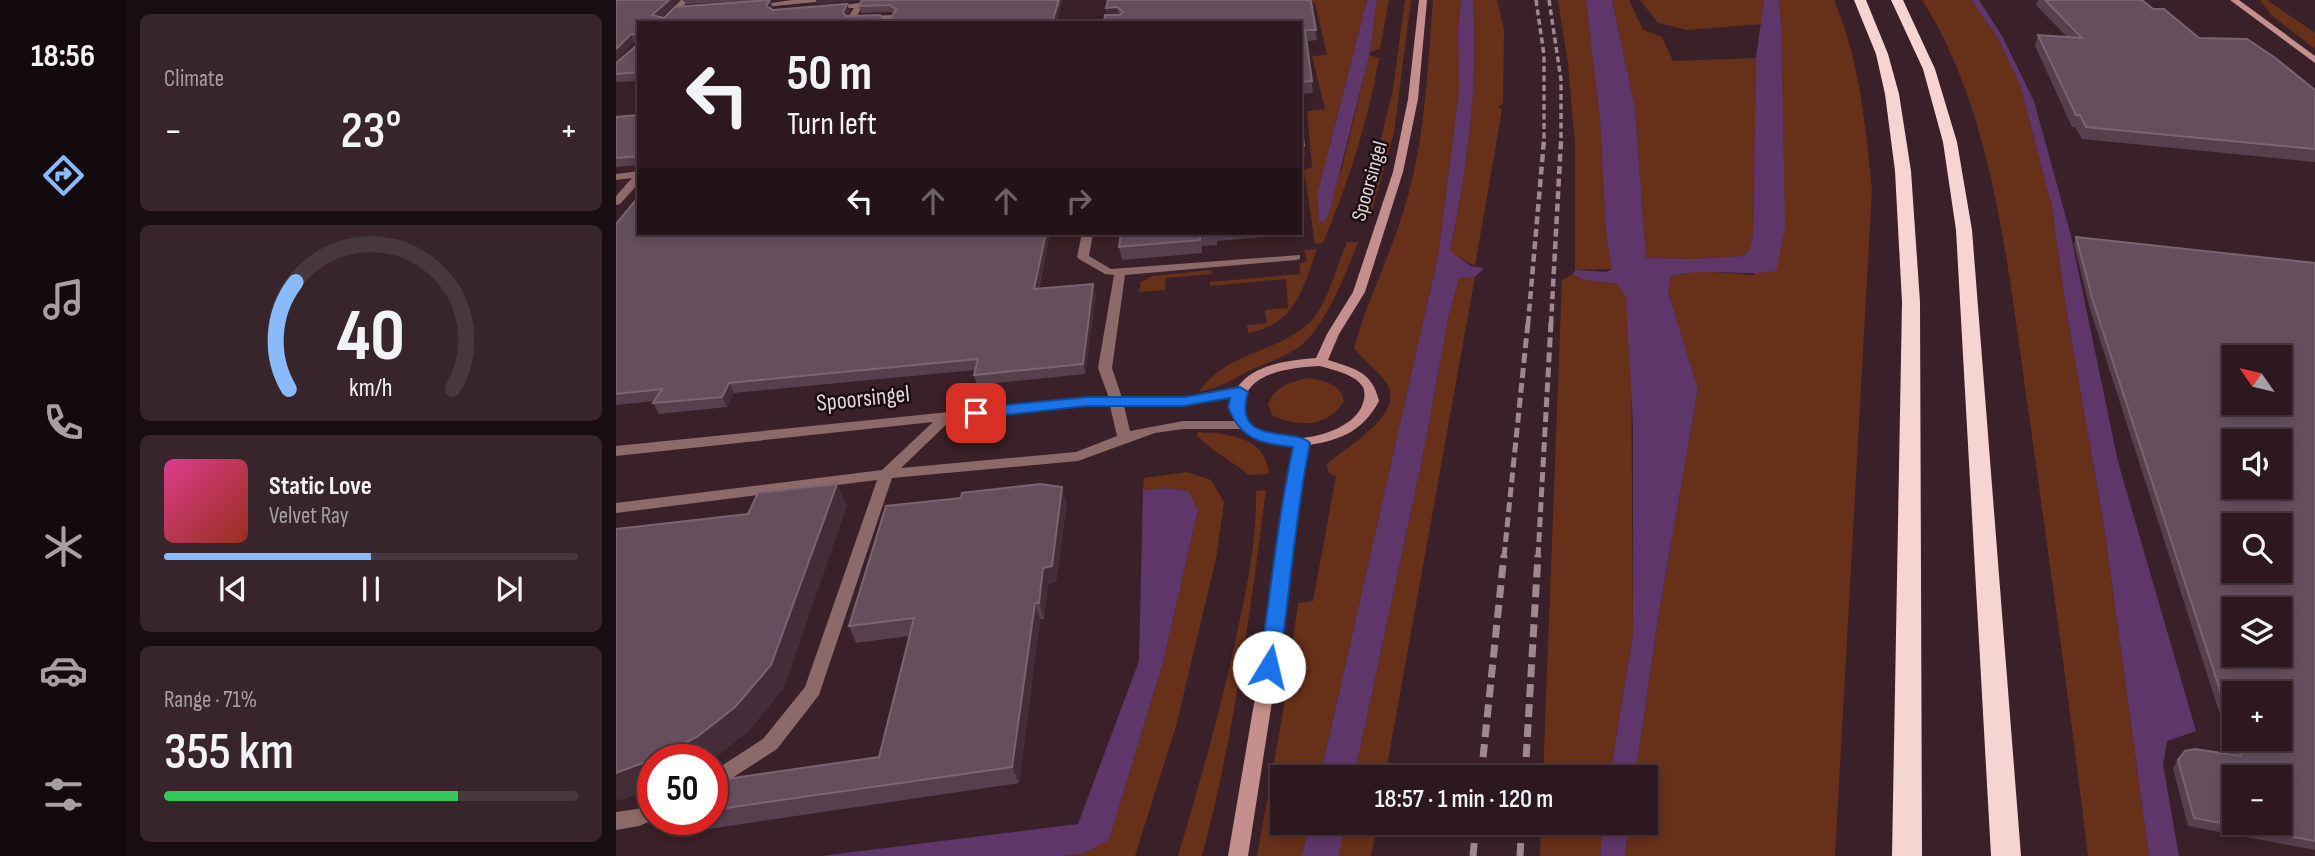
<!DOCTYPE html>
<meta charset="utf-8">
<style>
:root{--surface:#2c181e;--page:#38252b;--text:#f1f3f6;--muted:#a6a0a4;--line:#48373c;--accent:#89bafc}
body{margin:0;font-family:"Sofia Sans Condensed",sans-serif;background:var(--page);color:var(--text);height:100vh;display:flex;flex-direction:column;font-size:26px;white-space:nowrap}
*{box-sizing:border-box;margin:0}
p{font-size:23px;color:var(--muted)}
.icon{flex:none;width:38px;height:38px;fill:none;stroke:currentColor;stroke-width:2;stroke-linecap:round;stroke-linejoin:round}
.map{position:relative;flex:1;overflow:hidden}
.drawer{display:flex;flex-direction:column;gap:14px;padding:14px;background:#180d10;width:490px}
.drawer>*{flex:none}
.banner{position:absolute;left:21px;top:21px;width:665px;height:214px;border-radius:0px;box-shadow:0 4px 10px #0003,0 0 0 2px var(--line);background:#2c181e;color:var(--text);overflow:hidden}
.needle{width:46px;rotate:304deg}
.fabs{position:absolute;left:1606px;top:345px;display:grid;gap:14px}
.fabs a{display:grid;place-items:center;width:70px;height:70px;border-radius:0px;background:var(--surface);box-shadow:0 4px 10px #0003,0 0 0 2px var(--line);font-size:35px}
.speed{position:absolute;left:21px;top:744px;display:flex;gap:14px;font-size:35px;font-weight:700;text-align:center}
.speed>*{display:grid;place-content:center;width:91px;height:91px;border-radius:50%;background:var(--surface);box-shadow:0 4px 10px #0003,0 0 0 2px var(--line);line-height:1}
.speed .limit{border:10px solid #d22;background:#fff;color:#111}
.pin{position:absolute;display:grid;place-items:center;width:60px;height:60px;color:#fff;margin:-30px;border-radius:14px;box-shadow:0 4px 10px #0006}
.me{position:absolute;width:77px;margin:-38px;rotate:9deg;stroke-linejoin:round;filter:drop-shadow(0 0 5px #0008)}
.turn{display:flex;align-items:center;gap:24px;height:147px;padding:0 35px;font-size:32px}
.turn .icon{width:91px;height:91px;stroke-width:2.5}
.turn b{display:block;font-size:49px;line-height:60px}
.lanes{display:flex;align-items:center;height:66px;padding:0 35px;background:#0003;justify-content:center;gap:35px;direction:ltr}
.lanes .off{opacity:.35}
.big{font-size:52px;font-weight:600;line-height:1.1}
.drawer .card{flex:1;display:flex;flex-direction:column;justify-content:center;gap:10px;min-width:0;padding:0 24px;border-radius:10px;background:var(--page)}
.drawer .dial{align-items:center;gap:0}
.dial svg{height:182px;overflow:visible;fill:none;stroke:var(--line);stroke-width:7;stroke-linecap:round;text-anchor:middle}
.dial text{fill:var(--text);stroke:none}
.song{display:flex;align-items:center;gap:21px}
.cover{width:84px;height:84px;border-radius:10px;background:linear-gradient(135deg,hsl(330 70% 55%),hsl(10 70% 35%))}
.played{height:7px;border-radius:4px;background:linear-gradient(90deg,var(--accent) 50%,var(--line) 50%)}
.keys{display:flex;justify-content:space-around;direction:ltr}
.heat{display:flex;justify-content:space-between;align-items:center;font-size:38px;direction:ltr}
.charge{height:10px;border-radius:5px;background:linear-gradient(90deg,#34c759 71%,var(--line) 0)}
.trip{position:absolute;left:654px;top:765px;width:388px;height:70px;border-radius:0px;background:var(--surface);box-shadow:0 4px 10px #0003,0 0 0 2px var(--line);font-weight:600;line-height:70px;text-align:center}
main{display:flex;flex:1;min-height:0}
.tabs{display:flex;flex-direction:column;width:126px;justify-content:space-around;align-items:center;background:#120a0c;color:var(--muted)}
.tabs .icon{width:49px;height:49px}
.tabs .selected{color:var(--accent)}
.tabs b{font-size:32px;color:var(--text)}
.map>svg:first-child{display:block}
.green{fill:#673019}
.water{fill:#5f366a}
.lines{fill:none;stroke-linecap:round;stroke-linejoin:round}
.street{fill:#8c6a69;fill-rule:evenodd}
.secondary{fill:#c48f8c;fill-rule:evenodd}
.highway{fill:#f6d4d2;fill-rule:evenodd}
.rail-far3{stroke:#9e898f;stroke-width:3.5;stroke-dasharray:6 3.5;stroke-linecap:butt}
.rail-far2{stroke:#9e898f;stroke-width:4.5;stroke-dasharray:8 4.5;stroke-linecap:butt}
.rail-far1{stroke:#9e898f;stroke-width:5;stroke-dasharray:10 5;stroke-linecap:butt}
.rail{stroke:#9e898f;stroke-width:7;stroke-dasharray:13 7;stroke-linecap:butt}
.wall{fill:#573f4e;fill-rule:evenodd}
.shaded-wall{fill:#452c39}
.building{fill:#664f5d;stroke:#7a6470;stroke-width:2;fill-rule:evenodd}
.route{fill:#1a73e8;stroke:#114b97;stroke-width:2}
.labels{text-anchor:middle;stroke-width:5;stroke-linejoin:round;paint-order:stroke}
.far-street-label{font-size:21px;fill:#e5d3d7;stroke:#190e11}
.street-label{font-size:24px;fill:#e5d3d7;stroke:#190e11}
</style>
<main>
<nav class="tabs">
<b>18:56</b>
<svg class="icon selected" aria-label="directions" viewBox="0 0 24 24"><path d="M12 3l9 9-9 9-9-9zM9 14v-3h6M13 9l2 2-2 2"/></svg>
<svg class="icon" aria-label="music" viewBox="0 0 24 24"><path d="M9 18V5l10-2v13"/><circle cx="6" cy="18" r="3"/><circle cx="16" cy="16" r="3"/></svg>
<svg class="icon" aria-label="phone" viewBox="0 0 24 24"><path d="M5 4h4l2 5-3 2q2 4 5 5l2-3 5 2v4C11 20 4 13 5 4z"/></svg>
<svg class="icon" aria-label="climate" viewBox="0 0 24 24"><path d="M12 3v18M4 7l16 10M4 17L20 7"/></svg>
<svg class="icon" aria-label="car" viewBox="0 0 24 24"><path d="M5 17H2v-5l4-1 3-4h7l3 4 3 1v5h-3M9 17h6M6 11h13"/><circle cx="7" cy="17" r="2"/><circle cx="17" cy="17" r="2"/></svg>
<svg class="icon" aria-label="filters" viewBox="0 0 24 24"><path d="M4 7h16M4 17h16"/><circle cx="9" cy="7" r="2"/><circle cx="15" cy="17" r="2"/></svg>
</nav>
<section class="drawer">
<div class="card"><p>Climate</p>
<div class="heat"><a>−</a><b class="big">23°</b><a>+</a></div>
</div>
<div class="card dial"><svg viewBox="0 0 100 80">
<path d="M14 69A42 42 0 1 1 86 69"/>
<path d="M14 69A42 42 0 0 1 17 22" stroke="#89bafc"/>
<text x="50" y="56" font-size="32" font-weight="700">40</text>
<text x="50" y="72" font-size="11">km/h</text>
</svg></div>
<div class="card">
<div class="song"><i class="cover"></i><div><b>Static Love</b><p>Velvet Ray</p></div></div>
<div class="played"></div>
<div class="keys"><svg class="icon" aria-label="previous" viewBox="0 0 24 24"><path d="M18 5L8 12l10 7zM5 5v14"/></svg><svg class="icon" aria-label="pause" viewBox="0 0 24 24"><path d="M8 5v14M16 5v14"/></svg><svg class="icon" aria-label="next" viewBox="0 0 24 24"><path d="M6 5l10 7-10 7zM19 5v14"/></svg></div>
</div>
<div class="card"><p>Range · 71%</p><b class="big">355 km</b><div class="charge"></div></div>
</section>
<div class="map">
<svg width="1699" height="856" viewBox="0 0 1699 856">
<rect width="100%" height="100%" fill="#3a2028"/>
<path class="green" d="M689,0h62l-50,195 2,24 23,-51 27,-113 10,3c-11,64 -31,126 -56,185l-8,1 -11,-74 8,-3 -5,-56 18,-2 -13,-53 15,-1 -12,-52z
M761,0h12l-9,49 -10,3z
M789,0h6l-17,133 -24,84 -12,-1 15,-44 20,-83z
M817,0h28l-3,32 1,59 -21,165 -118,521h-37v45l27,1 -8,33h-45l26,-144 15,-109 15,-2 23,-125 -8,-4 -1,-8c19,-17 82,-51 58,-83 -9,-12 -22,-21 -31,-33 12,-44 32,-83 46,-126 25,-71 27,-148 33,-222z
M857,0h24l7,29 -1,75 -5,3 4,3 -27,156 -25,-14c17,-84 29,-167 23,-252z
M942,0h28l14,121 6,112 6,36 -37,1v-126l-7,-80z
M996,0h17l14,30 19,7 11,24 83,-3 -3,176 -3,15 -7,7 -48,3 -49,-1 -11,-150z
M1024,0h124l-2,24 -75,6 -29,-7z
M1163,0h55c26,61 31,124 38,189l-37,667h-210l4,-33 18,-1v-45h-12l24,-165 39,-223 -30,-98 3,-15 26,-5 57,4 27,-252z
M1306,0h49l27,38 22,47 32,122 14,102 38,217 45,330h-61c-18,-150 -39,-298 -60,-448 -19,-130 -33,-295 -106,-408z
M1644,0h7l48,33v16l-44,-34z
M731,242h11c-12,31 -29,76 -53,100 -14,13 -34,19 -52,27 -19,9 -32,19 -54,23 26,-39 76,-39 109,-68 18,-15 29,-59 39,-82z
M701,249c-14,40 -22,76 -69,84l-1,-8 20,-2 -2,-13 23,-2 -2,-29 -76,7v-4l90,-8v-11l7,-2 -3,-11z
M595,270l2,4 -47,4 -1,12 -26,2 2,-10 12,-6z
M957,274l7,5 37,5 9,13 5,57 2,279 -23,144h-67l19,-497z
M859,277l-90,500h-31l69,-322 25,-136 11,-41z
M692,378c17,3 32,5 36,23 -16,27 -45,26 -71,15l-5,-11c7,-20 21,-22 40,-27z
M582,432c32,2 67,4 71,42l-20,1c-18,-15 -37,-23 -52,-40z
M571,472l24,8 13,22 -8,57 -40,167 -41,130h-75l22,-2 27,-14 55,-181 34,-150 -10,-18 -21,-3 -24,2 1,-12z
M650,490c-16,123 -32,247 -64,366h-24c22,-74 43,-147 59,-223 10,-46 20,-94 19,-142z
M729,823h32l-6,33h-32z
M925,823h62l-3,33h-60z"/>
<path class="water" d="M751,0h10l-7,52 -40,158 -5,11 -3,1 -3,-2 -2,-25z
M845,0h12c6,85 -6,168 -23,251l21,15 13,2 -9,9 -16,1 -11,41 -25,136 -69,322h-34l118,-521 21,-165 -1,-59z
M970,0h26l23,108 11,150 49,1 48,-3 7,-7 3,-15 3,-176 8,-58h15l2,23 4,205 -9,43c-35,6 -70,-4 -105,5l-3,15 30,98 -39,223 -24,165h-25l23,-144v-207l-7,-129 -9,-13 -37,-5 -7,-5 2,-4 31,2 6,-3 -6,-36 -6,-112z
M1355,0h8l23,36 32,65 37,135 47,226 78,269 -29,10 -4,24 16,91h-30l-45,-330 -38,-217 -14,-102 -32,-122 -22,-47z
M551,488l21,3 10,18 -34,150 -55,181 -27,14 -22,2h-239l257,-32 61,-163 4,-171z
M694,822l35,1 -6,33h-37z
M987,823h26l-4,33h-25z"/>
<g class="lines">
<path class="street" d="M65,0h8l-22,23h-9z
M176,0h28l-4,2 -63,6 -4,-2z
M243,3l4,2 -9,16h-3l-4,-2 7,-11 -22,1 -4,-2z
M276,15l4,2 -3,6h-8l2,-3h-21l-4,-2 4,-2z
M23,171v12l-19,21 -4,1v-9l16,-18 -16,2v-6z
M466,233h11l-4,23 22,13 189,-14v4l-4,1 -171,15 -13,93 10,30h61l57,-10 7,4 -7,4 -57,10h-59l6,25 53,-10h59l7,4 -7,4h-59l-28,4 -77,28 -186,17 -73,217 -42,54 -65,42v-19l51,-33 42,-52 72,-207 -261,33v-10l266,-33 51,-48 -317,34v-10l471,-48h22l-11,-30 16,-93 -9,-1 -26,-15 -2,-2zM471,406h23l7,30 -41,16 -175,16 50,-48z
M37,802v17h3l-17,7 -23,4v-18l21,-3z"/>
<path class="secondary" d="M803,0h8l-9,99 -15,73 -38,120 -26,42 -11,26c27,9 44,11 51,41 -16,30 -38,39 -70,44l-8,36 -11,105 -42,270h-20l46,-270 13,-105 7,-34c-14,-2 -29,-2 -42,-9 -29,-16 -26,-49 1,-65 19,-11 42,-13 63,-15l11,-24 26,-42 40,-120 15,-73zM704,366c13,4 35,8 43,21 3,7 1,15 -2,21 -14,27 -71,38 -97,25 -10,-5 -19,-13 -20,-24 -3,-37 51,-42 76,-43z
M1614,0h9l76,56v7z"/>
<path class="highway" d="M1238,0h12l22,54 11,40 12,77 9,131 2,554h-30l10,-554 -7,-131 -10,-77 -9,-40z
M1275,0h12l32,69 22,73 15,88 49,626h-30l-35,-626 -13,-88 -20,-73z"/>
<path class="rail-far3" d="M920,0l8,55v87
M933,0l12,80v62"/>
<path class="rail-far2" d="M912,324l16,-184
M935,324l10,-184"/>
<path class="rail-far1" d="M888,557l24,-235
M922,557l13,-235"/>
<path class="rail" d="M865,777l23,-222
M909,777l13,-222
M857,856l3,-34
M904,856l2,-34"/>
</g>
<path class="wall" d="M0,0l48,18 106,-18 3,8 -2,1 2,1 77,1 -3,5 44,2 3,-5 -2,-1 -31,1 -2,-7 2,-4 -2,-2 -41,4 -2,-4h246l-6,23h-417v69l-4,-8 3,-3 -22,1v-19l21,-18v-3h-3l-18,18z
M66,0h85l-80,4z
M492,0h198l5,1 6,39 -10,1 6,52 -13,1v-71h-196l1,-8h2l-1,-7z
M1422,0h104l11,9 46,29 116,52v72l-233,-23 -7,-12h-3l-37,-81 3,-11 29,2 -31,-32z
M23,103v62l-23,2v-50l21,-2z
M0,224l23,9h411l-11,56 57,5 -11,80 -108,11 -3,-10 1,-5 -241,23 -7,14 -68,7 -6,-11 1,-2 -38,4z
M505,233h154v3l-58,5v4l-15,1v7l-80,7 -3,-13z
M1460,237l239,26v587l-127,-24 -15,-58 5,-8 55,-5 -143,-446 -16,-65zM1619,693l45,45h-45z
M451,502l-11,80 -8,2 -4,35h-4l-21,164 -317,47 -8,-11h18v-38l167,-24 30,-121 -53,7 -7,-17z"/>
<path class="shaded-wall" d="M53,0h11l-24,23 -4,-8z
M154,0l3,8 -5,5 -2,-7z
M200,0h43l-41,4z
M443,0h3l-6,23h-4z
M231,4l3,7 -4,9 -3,-8z
M501,7l2,10 -11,2 -2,-11z
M15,34l3,8 -18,18v-11z
M684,146h4l2,12 -6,1z
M430,233h4l-14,66 -2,-10z
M477,284l3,10 -11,80 -2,-10z
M113,383l5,10 -7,14 -5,-10z
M221,484l10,22 -63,182 -35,43 -37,29h-59v29l-35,12 -2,-3v-25z
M446,487l5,15 -11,80 -8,2 -4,35 -5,-16 4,-35z
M419,603l5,16 -21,164 -7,-16z"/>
<path class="building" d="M0,0h53l-17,15 12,3 11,-11 95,-7 -4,6 7,4 74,-6 -4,8 3,4 34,-1 3,3h8l5,-9 -6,-4 -31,1 3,-6h197l-7,23h-413v49l-23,2v-11l21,-18v-11h-6l-15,15z
M492,0h198l5,1 5,29h-11l7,51 -12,1v-59h-196l1,-8h15l3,-3 -6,-5 -11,1z
M1429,0h97l11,9h11l35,29 48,1 27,18 41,33v59l-229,-22 -6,-12h-4l-38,-80 44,3z
M23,103v53l-23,2v-41l21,-2 -1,-10z
M684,108l4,38h-4z
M23,196v37h407l-12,56 59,-5 -10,80 -109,11 4,-16 -249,24 -7,14 -69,6 9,-14 -46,5v-170z
M505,233h81h-2v7l-81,7z
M1460,237l239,26v578l-121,-23 -16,-58 7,-9 10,-2 46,7 -5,-18h44v-45h-45v43l-142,-435zM1619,357h45v45h-45zM1619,441h45v45h-45zM1619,525h45v45h-45zM1619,609h45v45h-45zM1619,777h45v45h-45z
M221,484l-66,181 -36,42 -38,30 -49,24 -32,12v-244l132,-15 10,-21z
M424,484l22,3 -10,79 -9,2 -4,35h-4l-23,164 -300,43v-29l167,-24 35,-139 -65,8 37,-120 75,-8 1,-5z"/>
<path class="route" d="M624,387l8,5c-16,55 45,34 62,51 -15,74 -20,149 -31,224l-3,5 -7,3 -8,-3 -2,-5c12,-73 18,-148 34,-220 -33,-4 -52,-7 -65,-40l2,-9 -46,8h-97l-111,12 -8,-5 8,-5 111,-11h97z"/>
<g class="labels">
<g class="far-street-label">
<text transform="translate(753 181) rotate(-74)" y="7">Spoorsingel</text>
</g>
<g class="street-label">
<text transform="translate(247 398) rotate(-6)" y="8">Spoorsingel</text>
</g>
</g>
</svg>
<div class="fabs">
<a><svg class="needle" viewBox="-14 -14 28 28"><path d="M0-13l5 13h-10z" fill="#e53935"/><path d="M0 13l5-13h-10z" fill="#a6a0a4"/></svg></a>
<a><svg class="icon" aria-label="sound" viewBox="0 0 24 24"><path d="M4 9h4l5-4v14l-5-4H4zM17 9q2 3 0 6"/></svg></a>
<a><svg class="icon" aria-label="search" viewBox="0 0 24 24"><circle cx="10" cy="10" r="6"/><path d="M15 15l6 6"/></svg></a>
<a><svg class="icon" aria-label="layers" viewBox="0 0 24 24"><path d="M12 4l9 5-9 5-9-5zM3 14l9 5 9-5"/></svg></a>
<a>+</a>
<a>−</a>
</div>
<div class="speed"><div class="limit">50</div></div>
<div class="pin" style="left:360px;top:413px;background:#d93025"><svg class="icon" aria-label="arrive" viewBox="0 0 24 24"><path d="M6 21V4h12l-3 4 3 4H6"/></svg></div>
<svg class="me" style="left:653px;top:667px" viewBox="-20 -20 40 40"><circle r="19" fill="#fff"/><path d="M0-13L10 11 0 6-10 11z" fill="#1a73e8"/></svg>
<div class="trip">18:57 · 1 min · 120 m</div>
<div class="banner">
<div class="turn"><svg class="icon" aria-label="left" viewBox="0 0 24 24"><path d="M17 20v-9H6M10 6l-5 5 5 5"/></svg><div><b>50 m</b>Turn left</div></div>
<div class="lanes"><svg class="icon" aria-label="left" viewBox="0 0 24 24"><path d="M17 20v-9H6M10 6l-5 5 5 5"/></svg><svg class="icon off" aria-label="ahead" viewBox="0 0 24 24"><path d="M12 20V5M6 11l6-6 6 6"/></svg><svg class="icon off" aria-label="ahead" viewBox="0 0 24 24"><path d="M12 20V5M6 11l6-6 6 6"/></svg><svg class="icon off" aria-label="right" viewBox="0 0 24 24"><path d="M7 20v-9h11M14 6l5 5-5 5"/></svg></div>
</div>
</div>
</main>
